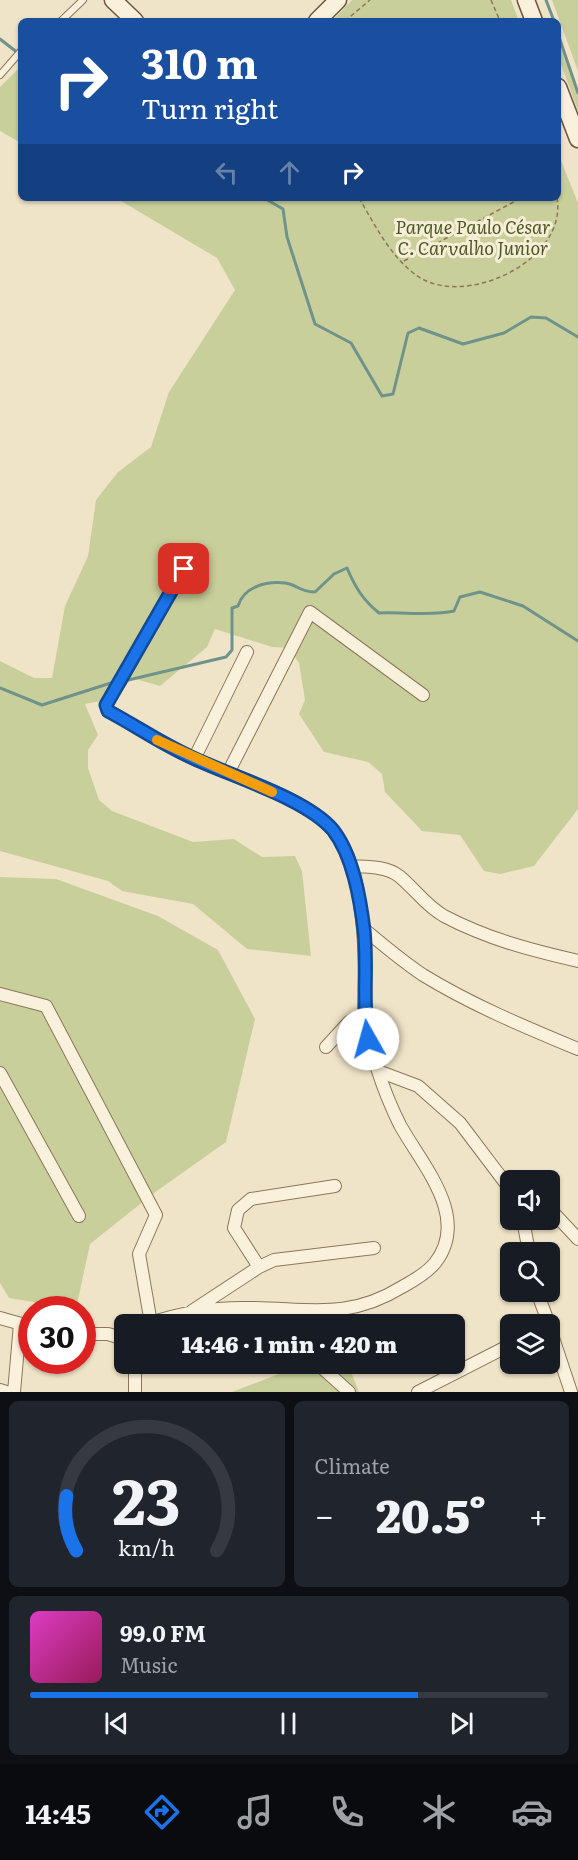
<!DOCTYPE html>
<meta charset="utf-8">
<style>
:root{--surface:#171b24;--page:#20242c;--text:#f1f3f6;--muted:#9ea1a6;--line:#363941;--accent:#1a73e8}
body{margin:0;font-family:Literata,serif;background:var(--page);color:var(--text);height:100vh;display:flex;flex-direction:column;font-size:22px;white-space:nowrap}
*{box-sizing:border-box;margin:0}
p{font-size:20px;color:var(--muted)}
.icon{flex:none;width:33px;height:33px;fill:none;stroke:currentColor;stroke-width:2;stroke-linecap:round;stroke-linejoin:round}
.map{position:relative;height:1392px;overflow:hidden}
.sheet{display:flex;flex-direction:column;gap:9px;padding:9px;background:#0d0f14;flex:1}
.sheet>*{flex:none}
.banner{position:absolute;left:18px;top:18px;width:543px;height:183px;border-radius:9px;box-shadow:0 2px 4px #0004;background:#1a4fa0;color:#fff;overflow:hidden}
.buttons{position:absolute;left:500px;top:1170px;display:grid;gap:12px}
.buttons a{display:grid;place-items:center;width:60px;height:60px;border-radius:9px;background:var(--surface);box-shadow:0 2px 4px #0004;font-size:30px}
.speed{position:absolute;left:18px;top:1296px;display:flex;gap:12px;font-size:30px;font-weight:700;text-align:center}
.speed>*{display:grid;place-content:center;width:78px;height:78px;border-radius:50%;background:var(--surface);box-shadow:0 2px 4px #0004;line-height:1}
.speed .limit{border:9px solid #d22;background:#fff;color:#111}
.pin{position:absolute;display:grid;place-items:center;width:51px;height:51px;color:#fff;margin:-26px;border-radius:12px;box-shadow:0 3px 9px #0006}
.me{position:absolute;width:66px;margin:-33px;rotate:353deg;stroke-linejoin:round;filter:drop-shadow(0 0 4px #0008)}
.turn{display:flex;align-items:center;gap:21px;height:126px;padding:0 24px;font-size:27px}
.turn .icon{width:78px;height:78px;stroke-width:2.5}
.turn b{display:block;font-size:42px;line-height:51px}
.lanes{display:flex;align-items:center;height:57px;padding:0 24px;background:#0003;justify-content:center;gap:30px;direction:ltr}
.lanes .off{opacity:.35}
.big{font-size:45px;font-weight:800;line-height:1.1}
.sheet .tile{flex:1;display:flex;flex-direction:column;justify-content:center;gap:9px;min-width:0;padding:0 21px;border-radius:9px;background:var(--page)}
.sheet .dial{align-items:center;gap:0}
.dial svg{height:156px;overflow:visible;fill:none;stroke:var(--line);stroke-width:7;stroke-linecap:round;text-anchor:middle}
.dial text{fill:var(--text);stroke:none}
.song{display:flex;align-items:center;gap:18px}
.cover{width:72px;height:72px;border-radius:9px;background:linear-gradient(135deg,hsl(310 70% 55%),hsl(330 70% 35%))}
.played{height:6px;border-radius:3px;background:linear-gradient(90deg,var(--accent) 75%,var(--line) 75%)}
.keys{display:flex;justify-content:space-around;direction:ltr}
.heat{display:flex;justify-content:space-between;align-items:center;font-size:33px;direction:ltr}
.sheet .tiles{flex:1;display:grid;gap:9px;grid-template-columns:1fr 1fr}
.tile:last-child{grid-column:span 2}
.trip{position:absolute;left:114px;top:1314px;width:351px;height:60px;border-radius:9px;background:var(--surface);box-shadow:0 2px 4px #0004;font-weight:800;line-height:60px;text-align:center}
.dock{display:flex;height:96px;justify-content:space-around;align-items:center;background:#090b0e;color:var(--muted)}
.dock .icon{width:42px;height:42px}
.dock .active{color:var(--accent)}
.dock b{font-size:27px;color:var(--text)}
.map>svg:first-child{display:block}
.green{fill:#c9cf9b}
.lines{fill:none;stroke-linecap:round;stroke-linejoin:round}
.stream{stroke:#6f938a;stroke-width:3}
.service-casing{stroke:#8d765c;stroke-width:8}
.minor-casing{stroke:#8d765c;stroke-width:14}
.secondary-casing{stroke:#6f573f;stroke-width:19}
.path{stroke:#8d765c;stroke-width:1.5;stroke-dasharray:4.5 3;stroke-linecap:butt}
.service{stroke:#faf1dc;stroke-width:6}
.minor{stroke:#faf1dc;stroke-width:12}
.secondary{stroke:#faf1dc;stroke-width:16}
.route-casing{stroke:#114b97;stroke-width:15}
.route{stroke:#1a73e8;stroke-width:10}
.slow{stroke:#f59e0b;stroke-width:10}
.labels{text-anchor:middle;stroke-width:6;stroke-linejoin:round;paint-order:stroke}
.park-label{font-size:18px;font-style:italic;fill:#4d5a26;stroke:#f7eed8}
</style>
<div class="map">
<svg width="578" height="1392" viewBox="0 0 578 1392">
<rect width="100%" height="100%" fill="#f0e4c8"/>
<path class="green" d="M352,0h159l8,21h-187z
M552,0h26v71z
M558,40l20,56v15l-20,-55z
M21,66v77l-21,-12v-44z
M558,153l20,50v606l-44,57 -34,8 -16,-3 -24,-36 -38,-4 -37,-39 -3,-18 -14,-12 -44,-10 -25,-38 6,-14 -6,-37 -10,-15 -17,-1 -57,-18 -8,18 -47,39 -28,-8 -15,20 -32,6 13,31 -10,15v18l11,32 13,11 81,31 41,-3 28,18 33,-1 7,15 9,85 -64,-7 -54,-45 -71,-13 -14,-10 -108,-30v-190l34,17h18l13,-72 23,-50 8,-56 22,-28 33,-25 18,-55 66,-102 -18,-32 -101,-60h442z
M0,877l56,2 102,37 60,34 37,69 -29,123 -72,51 -64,51 -14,65 -67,-11 -9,-15z
M305,1364h43l11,28h-127z"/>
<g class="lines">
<path class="stream" d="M546,0l8,21
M558,34l20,59
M0,39l18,14
M264,198l19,11 4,28 28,87 36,19 31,53 11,-2 15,-61 11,-5 44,16 41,-11 27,-16 15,1 32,19
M124,681l102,-24 6,-7v-42l6,-2c6,-19 27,-25 47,-23 12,1 13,9 30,9l19,-18 13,-6c8,19 16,32 32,45 22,-1 56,3 75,-2l6,-14 20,-5 43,14 55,35
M0,688l42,17 72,-23"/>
<defs>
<path id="service" d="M61,21l22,-21
M0,75l21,-24"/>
<path id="minor" d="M194,759l53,-107
M228,773l82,-161 113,83
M351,866c16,1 35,0 48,10 16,13 27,30 45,40 44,23 86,34 134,45
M364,929c19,16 38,32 59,46 49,30 102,52 155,74
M0,994l46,12 110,209 -17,39 12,69
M326,1047l23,-25 15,-8
M378,1071l40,15 42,37 50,66
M0,1073l79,143
M549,1208l29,31
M523,1220l6,32
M259,1267l-25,-39 4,-18 13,-11 84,-13
M537,1292l12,32
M256,1308l19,16
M192,1311l67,-44 15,-7 100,-12
M0,1318l32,9
M148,1324c31,-11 62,-16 95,-16 62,-1 102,14 159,-21 11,-6 25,-14 33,-24 36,-46 -13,-98 -35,-138 -9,-18 -17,-38 -23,-57 -5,-17 -14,-37 -13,-55 2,-51 3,-140 -31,-183 -27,-32 -102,-54 -141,-72 -29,-14 -56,-32 -84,-47l-2,-6 78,-136
M549,1326l22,66
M82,1334h26l16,5
M318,1364l31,28
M0,1390l6,2
M14,1392l6,-68
M135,1392v-28
M418,1392l92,-47"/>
<path id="secondary" d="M113,0l22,21
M526,0l8,21
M317,21l21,-21
M558,87l20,52"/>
</defs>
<use href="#service" class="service-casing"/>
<use href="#minor" class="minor-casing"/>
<use href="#secondary" class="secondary-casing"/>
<path class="path" d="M491,0l9,21
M345,21l25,-21
M359,198c16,27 31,58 57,77 47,35 152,-14 141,-77
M404,261l117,-63"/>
<use href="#service" class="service"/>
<use href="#minor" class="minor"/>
<use href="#secondary" class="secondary"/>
</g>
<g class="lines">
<defs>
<path id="route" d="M184,569l-78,136 2,6c28,15 54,33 83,46 39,19 115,41 142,73 20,26 27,68 31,100 4,36 -2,73 4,109"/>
</defs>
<use href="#route" class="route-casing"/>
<use href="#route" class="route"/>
<path class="slow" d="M157,740l115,52"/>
</g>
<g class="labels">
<g class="park-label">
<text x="473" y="234">Parque Paulo César<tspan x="473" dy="21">C. Carvalho Junior</tspan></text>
</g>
</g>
</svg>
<div class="buttons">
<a><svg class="icon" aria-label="sound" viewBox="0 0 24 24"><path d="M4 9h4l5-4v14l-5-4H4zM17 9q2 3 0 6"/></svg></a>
<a><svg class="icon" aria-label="search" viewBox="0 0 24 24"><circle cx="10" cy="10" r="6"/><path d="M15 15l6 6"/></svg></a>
<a><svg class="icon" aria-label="layers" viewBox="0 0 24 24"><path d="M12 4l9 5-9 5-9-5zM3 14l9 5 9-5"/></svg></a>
</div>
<div class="speed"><div class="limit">30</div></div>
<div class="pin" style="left:184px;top:569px;background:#d93025"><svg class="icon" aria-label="arrive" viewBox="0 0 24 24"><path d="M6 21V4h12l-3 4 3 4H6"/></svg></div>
<svg class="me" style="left:368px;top:1039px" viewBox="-20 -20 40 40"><circle r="19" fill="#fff"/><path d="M0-13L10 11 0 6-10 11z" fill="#1a73e8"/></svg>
<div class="trip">14:46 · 1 min · 420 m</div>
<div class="banner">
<div class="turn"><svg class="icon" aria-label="right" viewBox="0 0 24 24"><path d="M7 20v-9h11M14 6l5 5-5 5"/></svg><div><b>310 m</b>Turn right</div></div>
<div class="lanes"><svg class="icon off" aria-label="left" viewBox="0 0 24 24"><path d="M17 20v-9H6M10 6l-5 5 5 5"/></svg><svg class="icon off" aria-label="ahead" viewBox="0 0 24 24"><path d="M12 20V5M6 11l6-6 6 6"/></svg><svg class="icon" aria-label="right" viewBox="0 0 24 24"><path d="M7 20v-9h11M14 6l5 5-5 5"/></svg></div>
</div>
</div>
<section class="sheet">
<div class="tiles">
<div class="tile dial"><svg viewBox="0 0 100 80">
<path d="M14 69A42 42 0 1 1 86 69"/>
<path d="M14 69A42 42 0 0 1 9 41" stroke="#1a73e8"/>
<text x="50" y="56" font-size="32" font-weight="700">23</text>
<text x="50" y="72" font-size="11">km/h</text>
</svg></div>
<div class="tile"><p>Climate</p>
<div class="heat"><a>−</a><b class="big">20.5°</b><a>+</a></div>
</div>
<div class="tile">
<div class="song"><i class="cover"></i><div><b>99.0 FM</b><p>Music</p></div></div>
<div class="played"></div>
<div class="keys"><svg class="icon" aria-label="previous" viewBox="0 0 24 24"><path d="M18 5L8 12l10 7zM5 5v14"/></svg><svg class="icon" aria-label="pause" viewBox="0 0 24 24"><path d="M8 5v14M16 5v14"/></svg><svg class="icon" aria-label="next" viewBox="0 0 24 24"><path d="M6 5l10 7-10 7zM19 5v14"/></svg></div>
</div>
</div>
</section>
<nav class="dock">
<b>14:45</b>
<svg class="icon active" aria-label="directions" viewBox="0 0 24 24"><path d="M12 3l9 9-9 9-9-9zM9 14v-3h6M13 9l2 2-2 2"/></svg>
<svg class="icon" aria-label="music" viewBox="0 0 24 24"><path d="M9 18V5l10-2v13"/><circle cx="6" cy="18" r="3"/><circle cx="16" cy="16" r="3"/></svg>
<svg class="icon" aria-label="phone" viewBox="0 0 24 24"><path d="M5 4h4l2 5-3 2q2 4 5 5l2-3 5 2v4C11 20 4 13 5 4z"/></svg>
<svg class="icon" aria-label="climate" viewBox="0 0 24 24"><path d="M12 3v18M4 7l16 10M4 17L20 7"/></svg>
<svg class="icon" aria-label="car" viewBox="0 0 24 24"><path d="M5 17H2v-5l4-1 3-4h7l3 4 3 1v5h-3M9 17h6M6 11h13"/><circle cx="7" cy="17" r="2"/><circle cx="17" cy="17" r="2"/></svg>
</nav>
